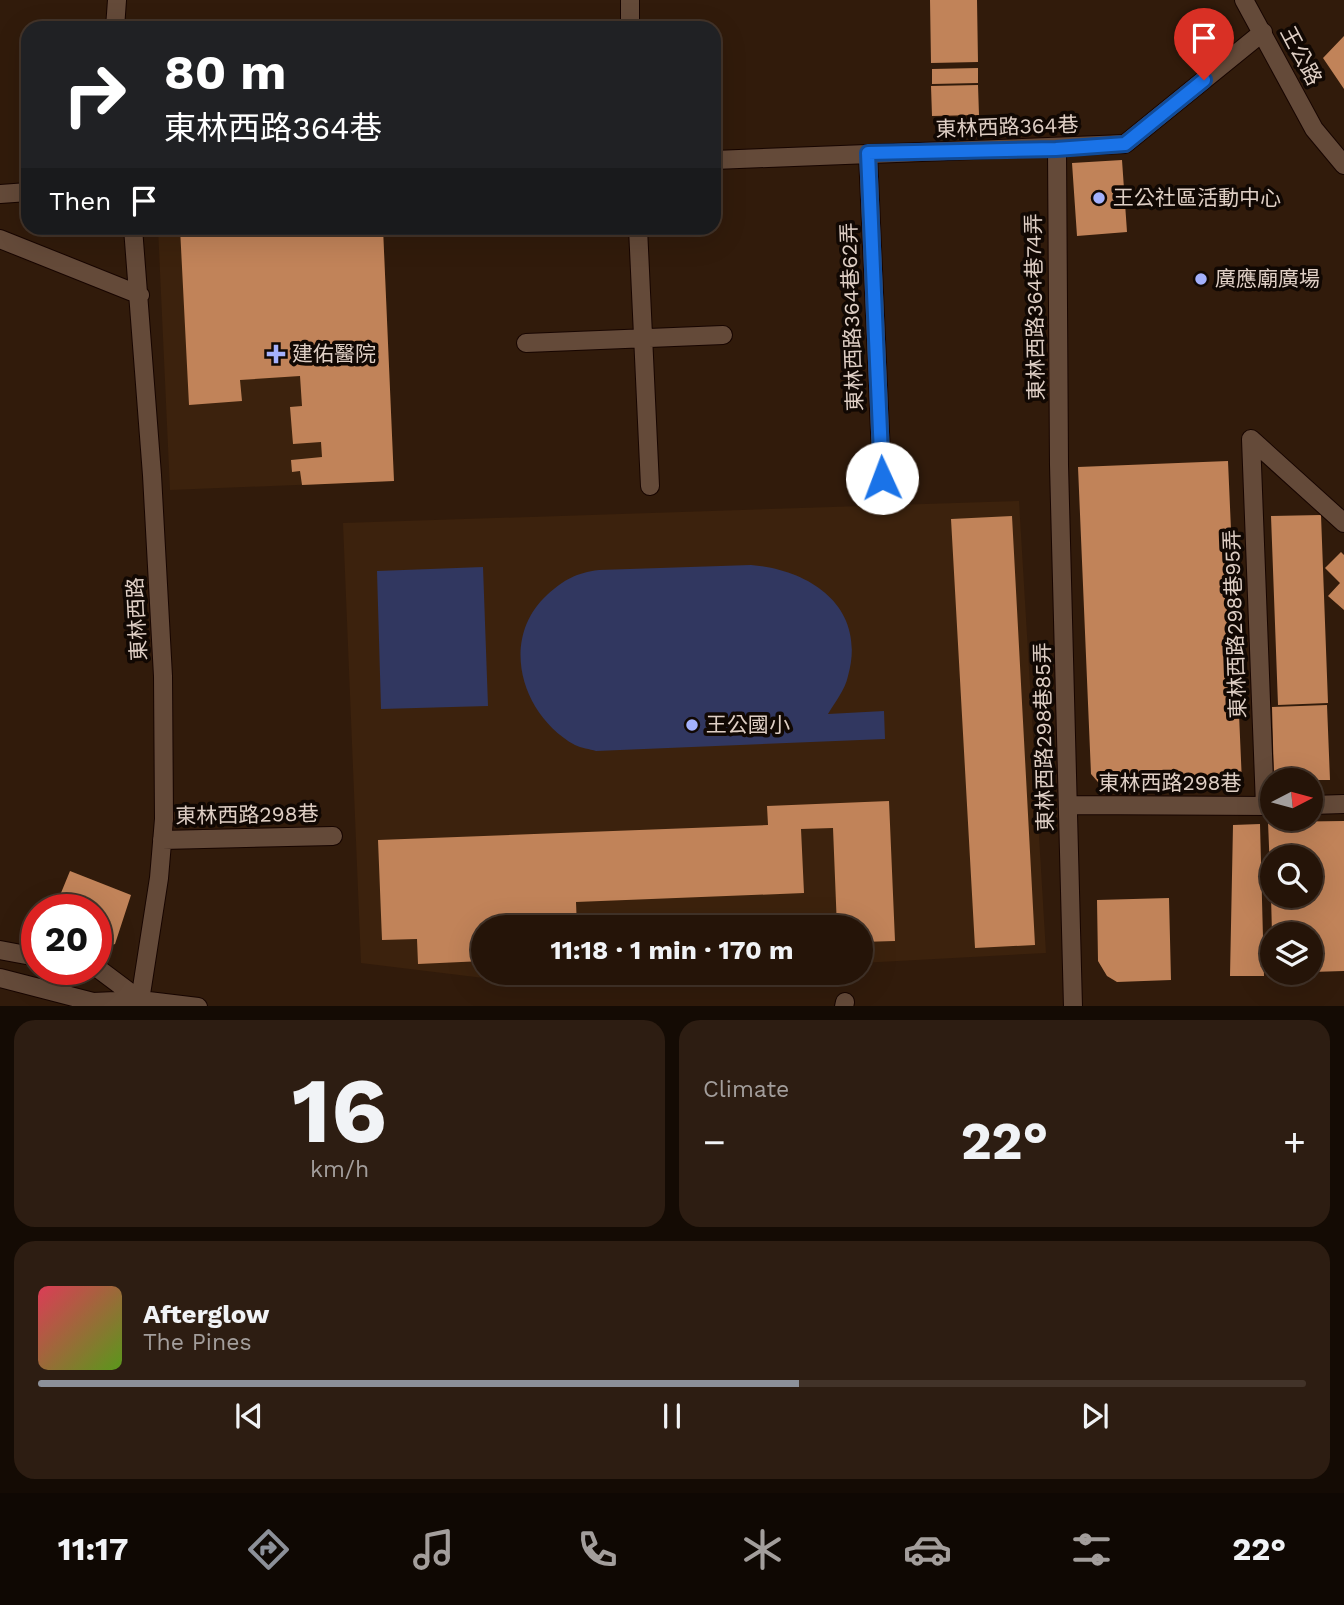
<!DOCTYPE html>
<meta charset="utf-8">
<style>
:root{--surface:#251408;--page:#2d1d12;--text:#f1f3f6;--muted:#a39e9c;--line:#423329;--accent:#8c9099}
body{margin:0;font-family:"Work Sans","Noto Sans TC",sans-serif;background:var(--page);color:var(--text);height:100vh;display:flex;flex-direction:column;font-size:26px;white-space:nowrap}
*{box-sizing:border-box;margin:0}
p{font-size:23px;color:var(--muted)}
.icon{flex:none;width:38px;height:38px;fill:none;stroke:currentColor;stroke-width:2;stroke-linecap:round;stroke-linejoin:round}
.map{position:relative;height:1006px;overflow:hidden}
.side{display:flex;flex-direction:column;gap:14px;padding:14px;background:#140b04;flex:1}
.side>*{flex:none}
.guide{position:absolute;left:21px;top:21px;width:700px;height:214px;border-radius:21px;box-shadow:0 7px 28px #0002,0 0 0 2px var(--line);background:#202124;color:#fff;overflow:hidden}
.needle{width:46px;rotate:84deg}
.tools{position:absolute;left:1260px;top:768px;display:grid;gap:14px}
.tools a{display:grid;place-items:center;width:63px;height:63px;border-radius:50%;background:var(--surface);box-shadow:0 7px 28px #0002,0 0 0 2px var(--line);font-size:35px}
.speed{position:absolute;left:21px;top:894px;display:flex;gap:14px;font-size:35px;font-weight:700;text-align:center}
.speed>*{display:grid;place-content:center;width:91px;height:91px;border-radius:50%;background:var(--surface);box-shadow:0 7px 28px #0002,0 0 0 2px var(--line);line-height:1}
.speed .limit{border:10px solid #d22;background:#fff;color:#111}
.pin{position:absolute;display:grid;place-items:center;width:60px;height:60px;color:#fff;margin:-72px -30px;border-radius:50% 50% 50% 0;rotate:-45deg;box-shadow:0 0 7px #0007}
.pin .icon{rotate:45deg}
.me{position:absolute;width:77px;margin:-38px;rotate:358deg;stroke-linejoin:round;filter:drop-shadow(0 0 5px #0008)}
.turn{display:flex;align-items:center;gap:24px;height:147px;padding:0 28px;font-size:32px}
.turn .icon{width:91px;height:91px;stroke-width:2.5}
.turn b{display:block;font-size:49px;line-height:60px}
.then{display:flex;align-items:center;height:66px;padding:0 28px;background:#0003;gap:14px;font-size:26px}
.big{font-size:52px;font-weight:700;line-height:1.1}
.side .tile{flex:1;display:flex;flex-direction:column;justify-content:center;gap:10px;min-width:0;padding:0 24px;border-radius:21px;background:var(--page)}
.side .dial{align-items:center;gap:0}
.dial b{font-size:91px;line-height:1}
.song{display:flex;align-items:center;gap:21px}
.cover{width:84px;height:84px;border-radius:10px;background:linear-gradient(135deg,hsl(350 70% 55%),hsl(90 70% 35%))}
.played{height:7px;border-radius:4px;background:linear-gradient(90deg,var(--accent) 60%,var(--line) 60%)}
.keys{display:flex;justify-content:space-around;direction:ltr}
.heat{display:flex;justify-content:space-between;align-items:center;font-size:38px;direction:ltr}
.side .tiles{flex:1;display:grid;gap:14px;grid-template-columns:1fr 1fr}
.tile:last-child{grid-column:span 2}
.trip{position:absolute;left:471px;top:915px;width:402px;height:70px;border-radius:35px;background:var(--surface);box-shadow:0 7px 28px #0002,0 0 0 2px var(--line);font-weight:700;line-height:70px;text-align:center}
.dock{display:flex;height:112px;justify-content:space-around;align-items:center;background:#0f0803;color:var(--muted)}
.dock .icon{width:49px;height:49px}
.dock .selected{color:var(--accent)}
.dock b{font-size:32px;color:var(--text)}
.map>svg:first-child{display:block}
.built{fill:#3c220d}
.green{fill:#313760}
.building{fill:#c18359}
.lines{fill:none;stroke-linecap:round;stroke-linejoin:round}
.minor-casing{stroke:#170500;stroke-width:20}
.minor{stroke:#644a39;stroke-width:18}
.route-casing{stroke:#114b97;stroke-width:18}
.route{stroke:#1a73e8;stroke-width:12}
.poi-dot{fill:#a4b1fc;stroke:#110803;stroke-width:2.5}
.labels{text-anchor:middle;stroke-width:7;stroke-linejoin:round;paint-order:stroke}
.street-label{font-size:21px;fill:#dfcfc5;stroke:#110803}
.poi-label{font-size:21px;fill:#dfcfc5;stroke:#110803;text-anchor:start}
</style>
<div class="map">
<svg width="1344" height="1007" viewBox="0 0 1344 1007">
<rect width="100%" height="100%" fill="#311b0b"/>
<path class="built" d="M158,228h225l11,253 -224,9z
M1019,501l27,452 -185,10v-35h-378v45h209l-168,10 -163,-20 -18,-440z"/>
<path class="green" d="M751,565c61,5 116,43 97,111 -3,14 -13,26 -20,38l56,-3 1,28 -289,12c-6,-2 -15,-3 -21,-6 -54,-30 -76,-106 -28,-150 18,-16 29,-22 52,-25z
M483,567l5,139 -107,3 -4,-138z"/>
<path class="building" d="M930,0h47l1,62 -47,1z
M1344,36v53l-21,-31z
M978,68v15l-46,1v-15z
M978,85l1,30 -47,1 -1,-30z
M1122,160l5,72 -50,4 -5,-73z
M180,228h203l11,253 -92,4 -2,-14 -8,1 -1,-12 31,-3 -1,-15 -28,2 -3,-37 12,-1 -2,-30 -60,4 2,21 -53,4z
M1228,461l14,322 -138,6 -13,-15 -13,-307z
M1321,515l7,188 -50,2 -7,-189z
M1012,516l23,429 -60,3 -24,-429z
M1341,552l3,3v55l-16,-14 12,-13 -15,-15z
M1327,705l3,75h-56l-2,-73z
M889,801l6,140 -34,1v-14h-24l-4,-100 -32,1 3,64 -228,9 1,26h-94v33l-65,3 -1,-25 -35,1 -4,-100 390,-15 -1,-19z
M1344,821v150l-33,1v-38h-39l-1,-38h40v-38h-39v13h-2l-2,-49z
M1260,824l4,152h-34l3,-151z
M70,871l61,24 -16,49 -19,7v-41h-42z
M1169,898l2,82 -54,2 -10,-6 -9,-15 -1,-61z"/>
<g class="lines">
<defs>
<path id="minor" d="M630,0v28
M1244,0l70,129 30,36
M115,28l2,-28
M1057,149l2,316 14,542
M868,154l14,324
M714,160l411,-16 138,-112
M0,194l28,-2
M133,228l19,247 11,201 1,143 -5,59 -20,129
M638,228l12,258
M0,239l140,56
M526,343l197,-8
M1251,439l14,367
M1251,439l93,84
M1068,805l204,1
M1311,805l33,-1
M162,840l171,-4
M0,950l37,7
M96,967l44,33
M0,978l93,24 47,-2 58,7
M844,1007l1,-5"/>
</defs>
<use href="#minor" class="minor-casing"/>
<use href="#minor" class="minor"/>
</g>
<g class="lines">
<defs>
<path id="route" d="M882,478l-14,-325 188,-4 69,-5 79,-64"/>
</defs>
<use href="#route" class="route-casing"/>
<use href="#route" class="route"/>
</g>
<g class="poi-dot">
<circle cx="1099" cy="198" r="7"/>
<circle cx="1201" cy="279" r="7"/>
<path d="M272.5 343.5h7v7h7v7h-7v7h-7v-7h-7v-7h7z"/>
<circle cx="692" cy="725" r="7"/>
</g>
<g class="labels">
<g class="street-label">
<text transform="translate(1301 56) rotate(62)" y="7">王公路</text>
<text transform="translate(1007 127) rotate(-2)" y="7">東林西路364巷</text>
<text transform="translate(1035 307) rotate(-91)" y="7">東林西路364巷74弄</text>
<text transform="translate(852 317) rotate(-92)" y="7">東林西路364巷62弄</text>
<text transform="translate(137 619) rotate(-93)" y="7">東林西路</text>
<text transform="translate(1235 624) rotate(-92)" y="7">東林西路298巷95弄</text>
<text transform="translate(1044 737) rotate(-91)" y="7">東林西路298巷85弄</text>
<text x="1170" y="790">東林西路298巷</text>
<text transform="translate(247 815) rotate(-1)" y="7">東林西路298巷</text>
</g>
<g class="poi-label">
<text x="1113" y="205">王公社區活動中心</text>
<text x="1215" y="286">廣應廟廣場</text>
<text x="292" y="361">建佑醫院</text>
<text x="706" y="732">王公國小</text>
</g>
</g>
</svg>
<div class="tools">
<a><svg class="needle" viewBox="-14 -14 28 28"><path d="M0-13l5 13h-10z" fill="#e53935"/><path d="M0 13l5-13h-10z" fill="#a39e9c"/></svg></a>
<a><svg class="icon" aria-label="search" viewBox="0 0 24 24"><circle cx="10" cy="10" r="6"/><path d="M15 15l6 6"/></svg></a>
<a><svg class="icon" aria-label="layers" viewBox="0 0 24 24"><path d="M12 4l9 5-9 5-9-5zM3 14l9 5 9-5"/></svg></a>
</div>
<div class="speed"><div class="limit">20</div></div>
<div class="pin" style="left:1204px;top:80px;background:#d93025"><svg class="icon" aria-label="arrive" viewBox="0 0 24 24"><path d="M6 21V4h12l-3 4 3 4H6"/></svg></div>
<svg class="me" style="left:882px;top:478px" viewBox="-20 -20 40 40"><circle r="19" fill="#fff"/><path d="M0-13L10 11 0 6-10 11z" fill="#1a73e8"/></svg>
<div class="trip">11:18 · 1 min · 170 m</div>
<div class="guide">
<div class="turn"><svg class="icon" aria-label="right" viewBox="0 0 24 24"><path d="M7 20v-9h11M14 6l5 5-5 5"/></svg><div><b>80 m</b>東林西路364巷</div></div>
<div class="then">Then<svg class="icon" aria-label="arrive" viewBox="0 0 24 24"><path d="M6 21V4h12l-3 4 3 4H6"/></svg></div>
</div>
</div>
<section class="side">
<div class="tiles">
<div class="tile dial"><b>16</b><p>km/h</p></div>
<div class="tile"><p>Climate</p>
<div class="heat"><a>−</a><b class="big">22°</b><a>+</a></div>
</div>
<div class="tile">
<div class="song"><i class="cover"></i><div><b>Afterglow</b><p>The Pines</p></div></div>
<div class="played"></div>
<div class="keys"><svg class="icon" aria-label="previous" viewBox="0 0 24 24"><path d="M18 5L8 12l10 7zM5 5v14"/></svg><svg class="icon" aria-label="pause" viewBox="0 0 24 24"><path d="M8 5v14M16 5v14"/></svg><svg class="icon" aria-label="next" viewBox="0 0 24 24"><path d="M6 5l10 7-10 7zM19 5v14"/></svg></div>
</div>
</div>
</section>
<nav class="dock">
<b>11:17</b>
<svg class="icon selected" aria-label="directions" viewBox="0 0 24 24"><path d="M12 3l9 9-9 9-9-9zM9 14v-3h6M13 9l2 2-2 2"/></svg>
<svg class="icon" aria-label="music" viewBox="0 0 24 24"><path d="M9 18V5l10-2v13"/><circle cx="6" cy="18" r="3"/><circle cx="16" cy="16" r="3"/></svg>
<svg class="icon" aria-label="phone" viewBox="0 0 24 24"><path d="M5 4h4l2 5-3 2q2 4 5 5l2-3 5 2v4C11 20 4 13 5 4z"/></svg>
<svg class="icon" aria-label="climate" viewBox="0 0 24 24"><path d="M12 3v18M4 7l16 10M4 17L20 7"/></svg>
<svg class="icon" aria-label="car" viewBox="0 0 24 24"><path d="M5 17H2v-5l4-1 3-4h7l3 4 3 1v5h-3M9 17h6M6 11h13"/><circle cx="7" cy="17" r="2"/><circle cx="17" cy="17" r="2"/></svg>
<svg class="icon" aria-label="filters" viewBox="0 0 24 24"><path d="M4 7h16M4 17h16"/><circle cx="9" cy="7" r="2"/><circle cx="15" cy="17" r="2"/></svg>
<b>22°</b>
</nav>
